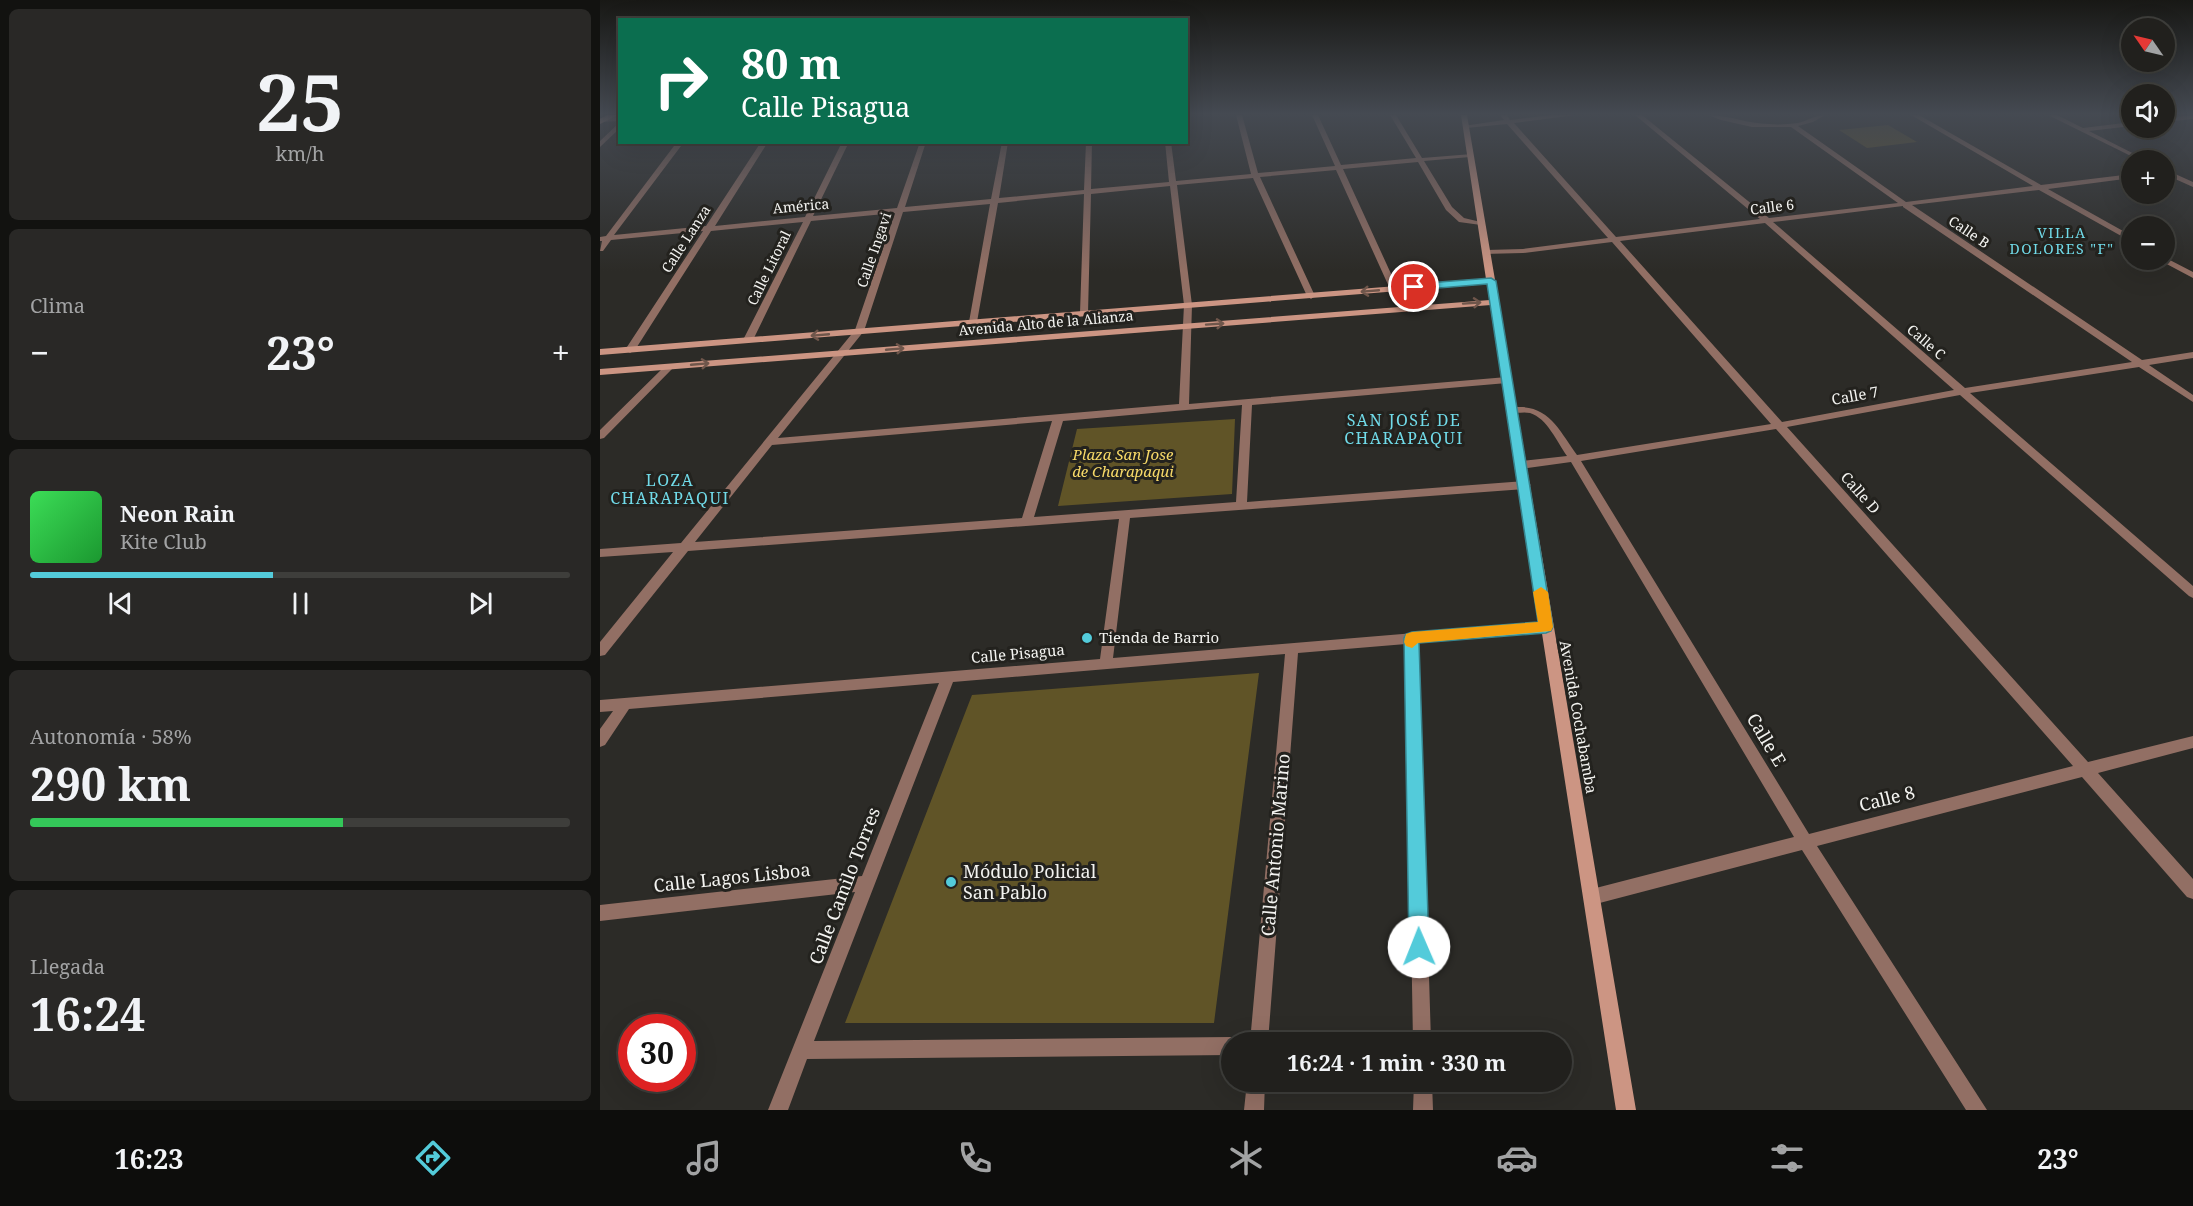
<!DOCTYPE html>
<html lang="es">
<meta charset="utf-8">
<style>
:root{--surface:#21201d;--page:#292826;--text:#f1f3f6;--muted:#a2a3a4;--line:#3e3e3b;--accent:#53cbda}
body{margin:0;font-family:"Noto Serif",serif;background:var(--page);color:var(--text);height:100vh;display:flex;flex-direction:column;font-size:22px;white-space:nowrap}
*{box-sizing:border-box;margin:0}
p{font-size:20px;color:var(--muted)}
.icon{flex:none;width:33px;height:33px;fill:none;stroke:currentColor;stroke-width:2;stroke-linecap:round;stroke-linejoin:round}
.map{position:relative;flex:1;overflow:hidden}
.panel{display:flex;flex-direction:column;gap:9px;padding:9px;background:#121210;width:600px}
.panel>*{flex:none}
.hud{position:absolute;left:18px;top:18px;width:570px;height:126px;border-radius:0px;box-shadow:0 6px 24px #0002,0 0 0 2px var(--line);background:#0b6e4f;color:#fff;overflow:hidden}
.needle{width:39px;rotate:304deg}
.controls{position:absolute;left:1521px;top:18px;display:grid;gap:12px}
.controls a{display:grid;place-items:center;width:54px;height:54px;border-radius:50%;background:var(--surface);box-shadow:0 6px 24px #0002,0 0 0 2px var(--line);font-size:30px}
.speed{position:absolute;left:18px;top:1014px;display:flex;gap:12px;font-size:30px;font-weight:700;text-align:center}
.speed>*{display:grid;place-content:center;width:78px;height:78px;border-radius:50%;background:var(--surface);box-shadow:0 6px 24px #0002,0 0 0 2px var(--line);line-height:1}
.speed .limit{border:9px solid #d22;background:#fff;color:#111}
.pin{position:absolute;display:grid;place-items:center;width:51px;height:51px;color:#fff;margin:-26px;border:3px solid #fff;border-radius:50%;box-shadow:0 2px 6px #0007}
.me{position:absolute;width:66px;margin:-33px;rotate:359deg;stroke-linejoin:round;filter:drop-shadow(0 0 4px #0008)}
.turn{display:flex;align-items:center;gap:21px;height:126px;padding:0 24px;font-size:27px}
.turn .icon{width:78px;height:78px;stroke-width:2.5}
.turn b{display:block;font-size:42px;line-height:51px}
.big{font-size:45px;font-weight:700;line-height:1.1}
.panel .tile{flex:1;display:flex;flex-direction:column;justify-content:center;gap:9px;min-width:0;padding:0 21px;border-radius:9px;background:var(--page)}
.panel .dial{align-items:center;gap:0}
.dial b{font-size:78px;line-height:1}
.song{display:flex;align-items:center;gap:18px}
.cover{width:72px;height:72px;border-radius:9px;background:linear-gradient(135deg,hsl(130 70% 55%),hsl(130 70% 35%))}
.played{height:6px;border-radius:3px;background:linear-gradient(90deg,var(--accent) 45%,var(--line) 45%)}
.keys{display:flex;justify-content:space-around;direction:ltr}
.heat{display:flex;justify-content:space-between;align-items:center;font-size:33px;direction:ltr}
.charge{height:9px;border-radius:4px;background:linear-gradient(90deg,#34c759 58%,var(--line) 0)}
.trip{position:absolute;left:621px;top:1032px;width:351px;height:60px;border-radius:30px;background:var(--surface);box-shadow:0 6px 24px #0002,0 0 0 2px var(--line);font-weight:700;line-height:60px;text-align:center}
.tabs{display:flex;height:96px;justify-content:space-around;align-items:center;background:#0d0d0c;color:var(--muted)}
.tabs .icon{width:42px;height:42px}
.tabs .selected{color:var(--accent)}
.tabs b{font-size:27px;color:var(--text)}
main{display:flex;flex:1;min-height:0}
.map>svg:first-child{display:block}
.green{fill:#605427}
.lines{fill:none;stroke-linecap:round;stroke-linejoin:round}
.street{fill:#926f64;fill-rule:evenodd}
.secondary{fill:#cc9583;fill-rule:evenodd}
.primary{fill:#f9b29a;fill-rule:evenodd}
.oneway{stroke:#6f564b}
.route{fill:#53cbda;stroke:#36848e;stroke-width:1.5}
.slow{fill:#f59e0b}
.poi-dot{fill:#53cbda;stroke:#23221e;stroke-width:2}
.labels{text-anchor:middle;stroke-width:6;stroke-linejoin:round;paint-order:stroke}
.far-street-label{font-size:14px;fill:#f3f3f0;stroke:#23221e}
.far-neighbourhood-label{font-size:14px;letter-spacing:1.5px;fill:#71dbe9;stroke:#23221e}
.street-label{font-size:15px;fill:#f3f3f0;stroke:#23221e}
.park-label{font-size:15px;font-style:italic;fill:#f7d968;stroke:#23221e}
.poi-label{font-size:15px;fill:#f3f3f0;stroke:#23221e;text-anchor:start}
.neighbourhood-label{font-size:16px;letter-spacing:1.5px;fill:#71dbe9;stroke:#23221e}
.near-street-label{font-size:18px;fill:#f3f3f0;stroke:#23221e}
.near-poi-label{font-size:18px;fill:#f3f3f0;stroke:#23221e;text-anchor:start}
</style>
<main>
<section class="panel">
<div class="tile dial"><b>25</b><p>km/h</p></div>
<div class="tile"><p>Clima</p>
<div class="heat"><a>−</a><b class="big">23°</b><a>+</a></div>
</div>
<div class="tile">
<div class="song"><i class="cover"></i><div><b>Neon Rain</b><p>Kite Club</p></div></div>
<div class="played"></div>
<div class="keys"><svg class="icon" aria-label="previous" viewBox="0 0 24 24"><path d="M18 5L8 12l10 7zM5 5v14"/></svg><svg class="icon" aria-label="pause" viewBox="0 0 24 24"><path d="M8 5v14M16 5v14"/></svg><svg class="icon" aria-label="next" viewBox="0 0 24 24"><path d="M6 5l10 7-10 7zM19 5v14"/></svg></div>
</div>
<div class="tile"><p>Autonomía · 58%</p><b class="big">290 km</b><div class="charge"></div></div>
<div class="tile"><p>Llegada</p><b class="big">16:24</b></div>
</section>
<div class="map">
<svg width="1593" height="1110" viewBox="0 0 1593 1110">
<rect width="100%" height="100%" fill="#2c2b27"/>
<path class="green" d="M1288,125l29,17 -50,6 -28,-18z
M635,419l-3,75 -174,12 19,-77z
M659,673l-45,350h-369l127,-328z"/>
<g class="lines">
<path class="street" d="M636,115h6l16,58 77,-7 -23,-51h6l23,50 75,-7 -26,-43h6l26,43 50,-4 1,1 -3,2 -46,4 28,46 12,11 21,5 -4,2 -22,-3 -13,-12 -28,-48 -75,7 55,120 -4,3 -4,-3 -54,-119 -76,7 55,119 -4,3 -4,-3 -54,-118 -76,7 15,120 -3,99 318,-27 5,3 -5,3 -255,22 -5,97 278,-21 6,4 -6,4 -395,29 -17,140 433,-36 5,1 1,4 -1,4 -5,1 -127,11 12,399h-18l-7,-398 -108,9 -30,389h-18l35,-388 -332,28 -139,359 418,-4 7,2 1,3h-8v13l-425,4 -19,51h-20l87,-218 -255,29v-16l262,-29 77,-193 -310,26 -24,36 -5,2v-18l13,-18 -13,1v-12l500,-41 19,-140 -431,32 -83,104 -5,1v-14l73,-90 -73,5v-8l81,-6 174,-213 40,-117 -84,8 -58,119 -5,3 -5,-3 60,-118 -92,9 -76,119 -5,3 -5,-3 78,-119 -92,9 -8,11h-3l2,-10h-2v-4l6,-1 71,-94h7l-70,93 92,-9 55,-84h7l-53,84 90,-9 37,-75h7l-36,74 84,-8 23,-66h6l-21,65 86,-8 11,-57h6l-9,56 85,-8 2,-48h6l-1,47 78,-7 -4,-40h6l5,39 75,-7zM570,186l14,119 -5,99 -401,34 86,-107 39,-119 87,-8 -21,118 4,3 4,-3 21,-119 86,-9 -4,119 4,3 4,-3 3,-119zM642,405l-6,97 -202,15 29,-96zM452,421l-30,97 -327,24 77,-97z
M900,115h7l3,5 40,-5h26l-62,8 102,114 144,-18 -125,-104h7l127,103 129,-15 -107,-76h-39l-31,-7 -13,-5c21,0 40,9 61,9 10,1 19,0 29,-1 9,-2 17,-8 27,-8l-12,7 -15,4 108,76 127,-16 -122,-71h8l122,70 91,-11v4l-84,11 84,47v6l-93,-52 -127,15 230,155 51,-8v6l-44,7 44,30v7l-54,-35 -169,26 223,193v12l-4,-2 -229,-201 -173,32 301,335 105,-26v12l-95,25 95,106v20l-6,-2 -105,-120 -265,69 170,264h-21l-164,-260 -210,55 -6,-2 -2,-6 2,-6 6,-2 202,-52 -223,-375 -50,7 -5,-4 5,-4 46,-5c-10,-14 -20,-38 -37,-43 -8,-2 -16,2 -23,-3 4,-3 7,-3 13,-3 30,0 41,26 57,48l194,-31 -159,-182 -89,11 -40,1v-4h3l37,-1 85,-11 -101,-114 -41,4 -3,-2 41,-6zM1303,206v1l229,155 -167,26 -192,-166zM1165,223l189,167 -172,32 -162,-181zM1176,429l297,337 -264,68 -228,-373z
M1448,115h9l26,13 49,-6v4l-43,5 57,29h-7z
M1593,115v4l-29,3v-4z
M20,117v4l-20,1v-4z
M20,122v6l-20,19v-6z
M1564,169l29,13v5l-29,-13z
M1564,257l29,15v6l-32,-17 3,-1z
M69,364l3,1v4l-68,69 -4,1v-9l66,-65z
M647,1082h18l-1,28h-20z
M814,1082h18l1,28h-20z"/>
<path class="secondary" d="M861,115h6l169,995h-20l-125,-805 -891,70v-6l890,-69 -3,-16 -887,71v-6l886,-70z"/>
<path class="primary" d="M7,115h11l-18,9v-5z"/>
</g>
<defs><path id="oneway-shaft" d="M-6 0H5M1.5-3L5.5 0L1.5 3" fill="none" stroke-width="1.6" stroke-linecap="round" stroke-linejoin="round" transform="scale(1.5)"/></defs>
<g class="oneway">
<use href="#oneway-shaft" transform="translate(770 291) rotate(175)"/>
<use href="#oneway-shaft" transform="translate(872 303) rotate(-4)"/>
<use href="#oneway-shaft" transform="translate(615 324) rotate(-4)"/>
<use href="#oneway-shaft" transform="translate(220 335) rotate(175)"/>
<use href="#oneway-shaft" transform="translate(295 349) rotate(-5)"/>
<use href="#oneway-shaft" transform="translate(100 364) rotate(-5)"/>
</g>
<linearGradient id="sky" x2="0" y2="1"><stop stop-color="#181815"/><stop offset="0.42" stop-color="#454a52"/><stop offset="1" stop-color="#454a52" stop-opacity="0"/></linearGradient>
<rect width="1593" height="271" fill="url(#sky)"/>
<path class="route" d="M891,278l5,3 57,346 -2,4 -5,2 -127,10 10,304 -3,7 -7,3 -7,-3 -3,-7 -5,-309 2,-4 6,-2 126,-10 -51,-338 -73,6 -5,-3 5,-3z"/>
<path class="slow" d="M941,587l7,5 5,35 -2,4 -133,12 -6,5 -6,-2 -2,-4 2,-8 6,-2 126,-10 -5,-30z"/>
<g class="poi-dot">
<circle cx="487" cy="638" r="6"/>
<circle cx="351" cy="882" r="6"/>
</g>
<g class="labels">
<g class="far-street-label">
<text transform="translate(201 206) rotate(-5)" y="5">América</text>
<text transform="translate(1172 207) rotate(-7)" y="5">Calle 6</text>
<text transform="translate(1369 232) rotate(34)" y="5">Calle B</text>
<text transform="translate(86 239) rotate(-57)" y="5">Calle Lanza</text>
<text transform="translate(274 250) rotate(-71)" y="5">Calle Ingavi</text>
<text transform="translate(169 268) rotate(-64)" y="5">Calle Litoral</text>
<text transform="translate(446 323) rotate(-5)" y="5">Avenida Alto de la Alianza</text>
<text transform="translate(1326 342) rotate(41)" y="5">Calle C</text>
</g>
<g class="far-neighbourhood-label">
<text x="1462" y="238">VILLA<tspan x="1462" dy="16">DOLORES "F"</tspan></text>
</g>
<g class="street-label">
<text transform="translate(1255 396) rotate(-10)" y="5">Calle 7</text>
<text transform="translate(1260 493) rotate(48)" y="5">Calle D</text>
<text transform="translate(418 654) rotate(-5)" y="5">Calle Pisagua</text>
<text transform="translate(978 717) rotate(80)" y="5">Avenida Cochabamba</text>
</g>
<g class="park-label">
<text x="523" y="460">Plaza San Jose<tspan x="523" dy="17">de Charapaqui</tspan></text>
</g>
<g class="poi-label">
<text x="499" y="643">Tienda de Barrio</text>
</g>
<g class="neighbourhood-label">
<text x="804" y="426">SAN JOSÉ DE<tspan x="804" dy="18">CHARAPAQUI</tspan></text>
<text x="70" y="486">LOZA<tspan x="70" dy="18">CHARAPAQUI</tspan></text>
</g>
<g class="near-street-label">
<text transform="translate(1166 740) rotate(59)" y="6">Calle E</text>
<text transform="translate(1287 799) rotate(-14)" y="6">Calle 8</text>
<text transform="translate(676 845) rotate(-85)" y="6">Calle Antonio Marino</text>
<text transform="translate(132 878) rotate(-6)" y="6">Calle Lagos Lisboa</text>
<text transform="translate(245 886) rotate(-69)" y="6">Calle Camilo Torres</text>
</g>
<g class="near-poi-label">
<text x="363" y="878">Módulo Policial<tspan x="363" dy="21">San Pablo</tspan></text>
</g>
</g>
</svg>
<div class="controls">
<a><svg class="needle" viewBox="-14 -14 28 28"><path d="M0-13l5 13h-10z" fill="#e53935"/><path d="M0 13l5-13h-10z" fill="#a2a3a4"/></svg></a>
<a><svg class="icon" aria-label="sound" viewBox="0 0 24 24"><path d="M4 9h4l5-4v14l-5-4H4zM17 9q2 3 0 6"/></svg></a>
<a>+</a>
<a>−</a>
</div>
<div class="speed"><div class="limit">30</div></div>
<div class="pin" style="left:814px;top:287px;background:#d93025"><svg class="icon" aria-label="arrive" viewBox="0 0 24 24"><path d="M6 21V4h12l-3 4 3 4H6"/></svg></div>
<svg class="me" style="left:819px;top:947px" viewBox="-20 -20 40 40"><circle r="19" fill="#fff"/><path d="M0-13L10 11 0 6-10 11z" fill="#53cbda"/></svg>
<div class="trip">16:24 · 1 min · 330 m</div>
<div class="hud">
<div class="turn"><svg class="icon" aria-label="right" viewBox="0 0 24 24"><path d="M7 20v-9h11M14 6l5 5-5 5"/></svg><div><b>80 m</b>Calle Pisagua</div></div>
</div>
</div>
</main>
<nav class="tabs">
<b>16:23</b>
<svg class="icon selected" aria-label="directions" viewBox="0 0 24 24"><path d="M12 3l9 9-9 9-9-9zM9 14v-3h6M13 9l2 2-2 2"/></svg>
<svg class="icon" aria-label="music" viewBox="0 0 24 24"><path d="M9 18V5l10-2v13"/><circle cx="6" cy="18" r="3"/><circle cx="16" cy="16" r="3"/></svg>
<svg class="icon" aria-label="phone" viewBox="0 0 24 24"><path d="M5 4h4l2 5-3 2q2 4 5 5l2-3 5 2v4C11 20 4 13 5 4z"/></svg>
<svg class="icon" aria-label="climate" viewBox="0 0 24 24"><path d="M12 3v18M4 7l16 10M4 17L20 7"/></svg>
<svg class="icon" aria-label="car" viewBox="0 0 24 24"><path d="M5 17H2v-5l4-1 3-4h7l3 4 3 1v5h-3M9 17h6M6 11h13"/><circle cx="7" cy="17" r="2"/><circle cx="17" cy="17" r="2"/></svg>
<svg class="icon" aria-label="filters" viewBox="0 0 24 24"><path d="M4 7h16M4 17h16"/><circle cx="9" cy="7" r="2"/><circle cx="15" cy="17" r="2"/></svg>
<b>23°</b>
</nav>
